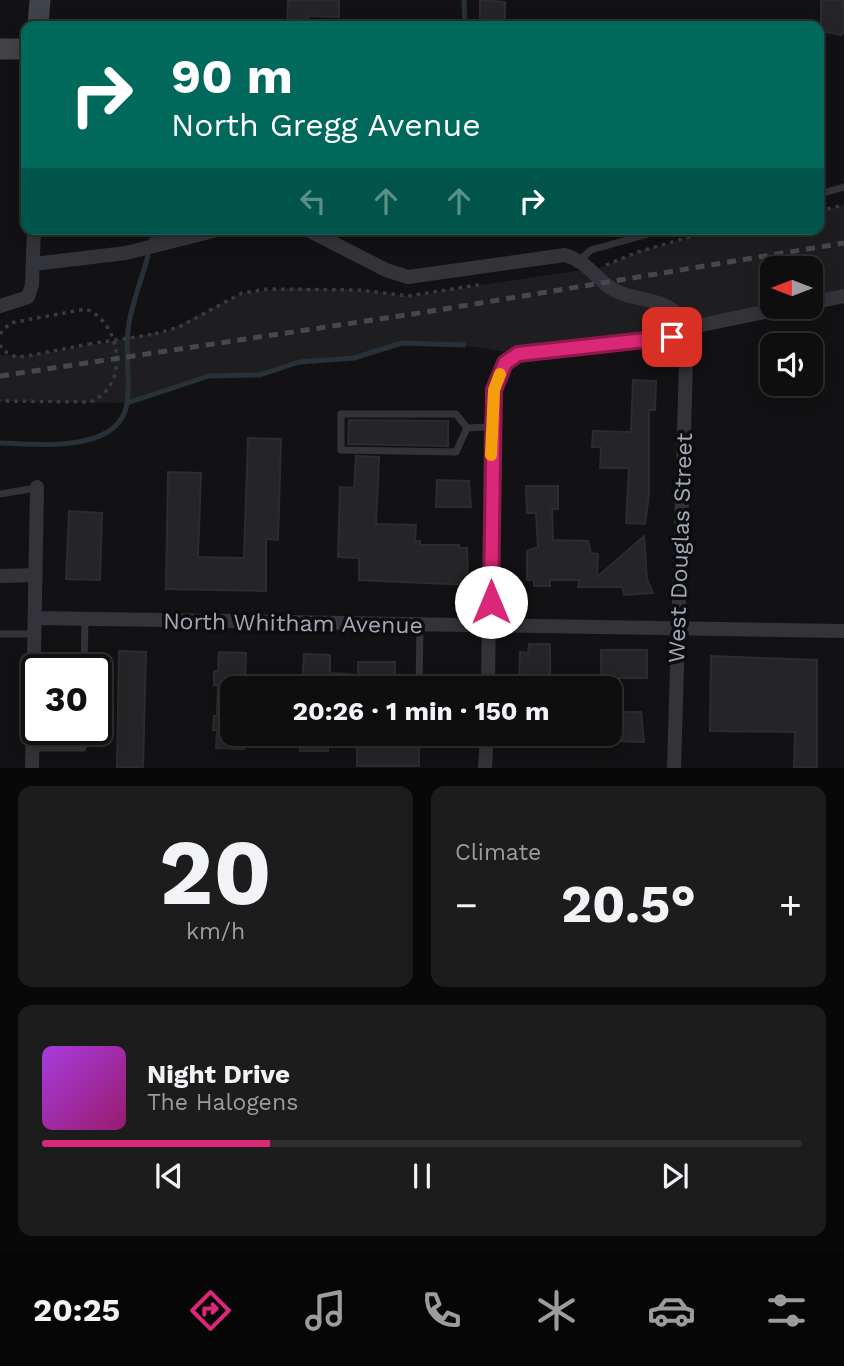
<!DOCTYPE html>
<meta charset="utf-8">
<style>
:root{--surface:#0e0e0f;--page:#1c1c1d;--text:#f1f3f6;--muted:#9b9c9e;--line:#2e2e2f;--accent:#db2777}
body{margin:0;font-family:"Work Sans",sans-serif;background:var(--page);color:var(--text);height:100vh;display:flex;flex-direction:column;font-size:26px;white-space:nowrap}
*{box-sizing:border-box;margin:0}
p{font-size:23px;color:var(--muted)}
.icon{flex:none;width:38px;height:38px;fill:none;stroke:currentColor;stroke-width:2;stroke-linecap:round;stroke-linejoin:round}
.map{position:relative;height:768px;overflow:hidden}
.panel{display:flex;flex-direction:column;gap:18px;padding:18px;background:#080808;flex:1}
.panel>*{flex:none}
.top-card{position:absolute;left:21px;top:21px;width:803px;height:214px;border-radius:14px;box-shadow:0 4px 18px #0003,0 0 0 2px var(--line);background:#00695c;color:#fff;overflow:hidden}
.needle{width:46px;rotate:270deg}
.controls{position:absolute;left:760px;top:256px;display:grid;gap:14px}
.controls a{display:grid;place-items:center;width:63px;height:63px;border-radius:14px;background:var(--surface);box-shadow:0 4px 18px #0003,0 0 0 2px var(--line);font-size:35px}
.speed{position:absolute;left:21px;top:654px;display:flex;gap:14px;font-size:35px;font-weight:700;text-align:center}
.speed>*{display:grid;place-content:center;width:91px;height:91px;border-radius:50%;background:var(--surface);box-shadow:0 4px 18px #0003,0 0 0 2px var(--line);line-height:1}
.speed .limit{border:4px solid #111;border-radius:10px;background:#fff;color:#111}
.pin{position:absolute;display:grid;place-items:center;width:60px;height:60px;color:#fff;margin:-30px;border-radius:14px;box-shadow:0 4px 10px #0006}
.me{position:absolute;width:77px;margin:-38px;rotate:0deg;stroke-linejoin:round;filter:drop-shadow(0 0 5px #0008)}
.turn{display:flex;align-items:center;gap:24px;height:147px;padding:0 35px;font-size:32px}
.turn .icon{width:91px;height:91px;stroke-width:2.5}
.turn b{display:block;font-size:49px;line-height:60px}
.lanes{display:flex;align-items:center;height:66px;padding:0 35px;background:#0003;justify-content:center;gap:35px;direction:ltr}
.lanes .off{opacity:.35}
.big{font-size:52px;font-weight:700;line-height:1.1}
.panel .card{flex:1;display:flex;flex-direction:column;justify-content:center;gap:10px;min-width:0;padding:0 24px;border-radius:14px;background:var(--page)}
.panel .dial{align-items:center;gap:0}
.dial b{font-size:91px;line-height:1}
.song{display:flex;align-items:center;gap:21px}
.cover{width:84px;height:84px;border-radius:10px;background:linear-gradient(135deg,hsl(280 70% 55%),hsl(320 70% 35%))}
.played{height:7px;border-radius:4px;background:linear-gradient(90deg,var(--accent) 30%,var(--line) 30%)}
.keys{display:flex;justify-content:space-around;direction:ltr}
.heat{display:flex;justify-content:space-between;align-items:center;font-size:38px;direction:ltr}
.panel .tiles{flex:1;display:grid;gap:18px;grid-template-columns:1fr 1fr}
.card:last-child{grid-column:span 2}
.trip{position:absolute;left:220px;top:676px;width:402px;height:70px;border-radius:14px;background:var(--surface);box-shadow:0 4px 18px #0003,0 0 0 2px var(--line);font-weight:700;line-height:70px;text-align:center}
.dock{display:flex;height:112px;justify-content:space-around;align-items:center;background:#060606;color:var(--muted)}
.dock .icon{width:49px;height:49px}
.dock .on{color:var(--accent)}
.dock b{font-size:32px;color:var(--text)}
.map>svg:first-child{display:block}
.built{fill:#1e1e21}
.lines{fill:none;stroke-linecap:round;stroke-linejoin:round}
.stream{stroke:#283038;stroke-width:5}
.building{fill:#252528;stroke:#2c2c30;stroke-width:2}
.path{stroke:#393b40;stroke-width:3.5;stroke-dasharray:3.5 5;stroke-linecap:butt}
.lane{stroke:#333439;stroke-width:7}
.street{stroke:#333439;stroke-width:14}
.secondary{stroke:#414349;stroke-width:21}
.rail{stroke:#46484e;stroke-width:5;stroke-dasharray:9 7;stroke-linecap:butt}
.path-bridge{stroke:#393b40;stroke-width:3.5;stroke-dasharray:3.5 5;stroke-linecap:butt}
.route-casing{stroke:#8e194d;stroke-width:18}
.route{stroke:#db2777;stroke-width:12}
.slow{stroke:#f59e0b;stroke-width:12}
.labels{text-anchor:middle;stroke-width:7;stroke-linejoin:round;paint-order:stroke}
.street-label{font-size:23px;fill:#a3a8b5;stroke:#0d0d0f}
</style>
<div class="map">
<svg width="844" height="768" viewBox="0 0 844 768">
<rect width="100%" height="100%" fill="#121214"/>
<path class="built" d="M844,205v91l-34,7v-35h-38v38l-85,22 -169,26 -54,-9 -62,-2 -48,15 -55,4 -39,13 -51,1 -82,27 -127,-2v-46l27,1 141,-25 74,-38 49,-5 69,2 48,6 194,-29 36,-15 79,-23h102v-18z"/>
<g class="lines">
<path class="stream" d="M464,0l1,26
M151,240l13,-11
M127,403l82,-27 51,-1 39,-13 55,-4 48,-15 62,2
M0,443c37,1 118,11 127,-39 4,-26 -3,-54 2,-81 4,-22 13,-45 19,-67"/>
</g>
<path class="building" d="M288,0h51v17l-31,-1v10h-21z
M480,0l25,2v24h-25z
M821,0h23v32l-3,3 -20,-4z
M633,380l23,1 -1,29h-6v84l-4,30 -19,-1 3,-55h-29l1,-21h-9l1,-16 38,1z
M349,420l99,1v25l-100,-2z
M248,438l33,1 -3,101 -12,-1v52l-100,-2 2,-117 33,1 -3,84 46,1z
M356,456l23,1 -3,67 40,1 -1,16h5v4h39v3h8l1,37 -109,-5v-22l-21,-1 2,-70 14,1z
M437,480l32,1 2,26h-35z
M526,486h32v23h-6l1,31 35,1 3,12 7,1 -1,23 47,-41 3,43 6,14 -29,2 -2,-8h-44l1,-7h-29v6h-16v-6h-7v-29l11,-4 -2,-34h-9z
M69,511l33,2 -2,67 -34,-1z
M529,644h21v42l-31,-1 1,-33 8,1z
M601,650h46v28h-46z
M119,651l27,1 -3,115h-26z
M219,652l27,1 -1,35h-12v45h11v16l-28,-1 1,-18h-4l1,-14h3l1,-31h-4v-14h4z
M304,654l26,1v18l28,2v-13h37v26h-93z
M711,656l106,4v107h-23l1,-35 -85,-1z
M614,712h27l3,30 -33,-1z
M301,733h28l-1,18h-28z
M357,733h62v33h-62z"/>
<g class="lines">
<path class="path" d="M819,211l25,-6
M606,265l32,-13 79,-23
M0,334l10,-11 76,-14c36,14 44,78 4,93l-90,-1
M155,334l24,-7 63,-34 26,-4 92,1 48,6 76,-12
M0,345l2,5 14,7 11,-1 62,-12"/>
<path class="lane" d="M819,194l25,-7
M581,259l10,-9 75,-21
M341,414h115l11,14 -11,24 -115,-2z
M467,428l23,-1
M0,494l36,-6
M0,634h34
M84,670l1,-51
M419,688l1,-62
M32,748h51v-18"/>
<path class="street" d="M306,229l80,41 22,7 157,-22c25,7 32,28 53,37 29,12 52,4 69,36l-13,440
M33,264l93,-11 95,-24
M810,303l34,-7
M0,306l28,-9 4,-12 2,-56
M0,576l36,-1
M35,618l809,13
M488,688l3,-261c2,-29 2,-56 27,-73l154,-17 15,-9 106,-22
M32,768l5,-281
M485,768l2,-35"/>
<path class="secondary" d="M38,26l2,-26
M0,49h26"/>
<path class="rail" d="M0,376l426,-64 418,-69"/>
<path class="path-bridge" d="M89,344l66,-10"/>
</g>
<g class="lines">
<defs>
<path id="route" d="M491,602l3,-212 11,-27 13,-9 154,-17"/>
</defs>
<use href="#route" class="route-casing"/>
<use href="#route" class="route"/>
<path class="slow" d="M491,455l3,-65 6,-16"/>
</g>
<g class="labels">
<g class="street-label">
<text transform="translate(680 548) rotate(-88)" y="8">West Douglas Street</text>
<text transform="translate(293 623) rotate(1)" y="8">North Whitham Avenue</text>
</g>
</g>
</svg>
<div class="controls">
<a><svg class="needle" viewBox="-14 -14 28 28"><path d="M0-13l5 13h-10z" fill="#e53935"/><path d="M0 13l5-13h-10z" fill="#9b9c9e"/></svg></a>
<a><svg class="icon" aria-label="sound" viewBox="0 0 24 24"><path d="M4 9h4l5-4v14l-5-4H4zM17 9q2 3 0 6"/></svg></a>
</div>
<div class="speed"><div class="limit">30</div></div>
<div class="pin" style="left:672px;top:337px;background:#d93025"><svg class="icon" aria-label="arrive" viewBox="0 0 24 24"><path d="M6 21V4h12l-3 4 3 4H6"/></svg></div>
<svg class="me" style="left:491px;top:602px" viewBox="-20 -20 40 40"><circle r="19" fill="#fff"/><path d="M0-13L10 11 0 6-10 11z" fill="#db2777"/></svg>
<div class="trip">20:26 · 1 min · 150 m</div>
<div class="top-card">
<div class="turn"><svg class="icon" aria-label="right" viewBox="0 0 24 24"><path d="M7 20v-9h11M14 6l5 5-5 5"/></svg><div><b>90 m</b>North Gregg Avenue</div></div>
<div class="lanes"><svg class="icon off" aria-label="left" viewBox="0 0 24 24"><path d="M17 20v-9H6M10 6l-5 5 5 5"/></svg><svg class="icon off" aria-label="ahead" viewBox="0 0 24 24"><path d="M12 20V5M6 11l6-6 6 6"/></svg><svg class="icon off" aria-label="ahead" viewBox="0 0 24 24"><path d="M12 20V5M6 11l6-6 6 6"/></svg><svg class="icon" aria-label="right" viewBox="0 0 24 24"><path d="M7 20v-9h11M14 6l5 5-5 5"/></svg></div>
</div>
</div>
<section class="panel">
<div class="tiles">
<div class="card dial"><b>20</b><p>km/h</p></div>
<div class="card"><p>Climate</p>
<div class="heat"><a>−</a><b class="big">20.5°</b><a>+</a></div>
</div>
<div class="card">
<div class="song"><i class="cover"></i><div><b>Night Drive</b><p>The Halogens</p></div></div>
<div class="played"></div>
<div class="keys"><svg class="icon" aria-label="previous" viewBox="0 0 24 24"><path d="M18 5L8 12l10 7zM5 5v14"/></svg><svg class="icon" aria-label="pause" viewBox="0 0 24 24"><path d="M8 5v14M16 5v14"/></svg><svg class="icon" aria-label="next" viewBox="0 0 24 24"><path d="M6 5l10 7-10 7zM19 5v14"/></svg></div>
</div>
</div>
</section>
<nav class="dock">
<b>20:25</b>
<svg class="icon on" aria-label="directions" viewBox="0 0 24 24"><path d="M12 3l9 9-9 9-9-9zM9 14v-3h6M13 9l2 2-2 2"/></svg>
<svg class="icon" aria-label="music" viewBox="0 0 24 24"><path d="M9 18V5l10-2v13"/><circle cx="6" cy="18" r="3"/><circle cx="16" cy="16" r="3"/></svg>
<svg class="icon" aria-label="phone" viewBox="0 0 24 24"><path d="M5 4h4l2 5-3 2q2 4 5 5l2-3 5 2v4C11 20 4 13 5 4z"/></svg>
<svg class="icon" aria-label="climate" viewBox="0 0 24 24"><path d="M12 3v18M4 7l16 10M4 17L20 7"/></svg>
<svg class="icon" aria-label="car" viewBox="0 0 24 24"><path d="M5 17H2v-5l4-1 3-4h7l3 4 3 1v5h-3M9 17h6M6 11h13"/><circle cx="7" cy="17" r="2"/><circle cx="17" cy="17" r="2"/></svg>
<svg class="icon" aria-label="filters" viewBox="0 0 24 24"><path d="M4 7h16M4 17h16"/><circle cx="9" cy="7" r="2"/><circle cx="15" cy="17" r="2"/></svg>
</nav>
